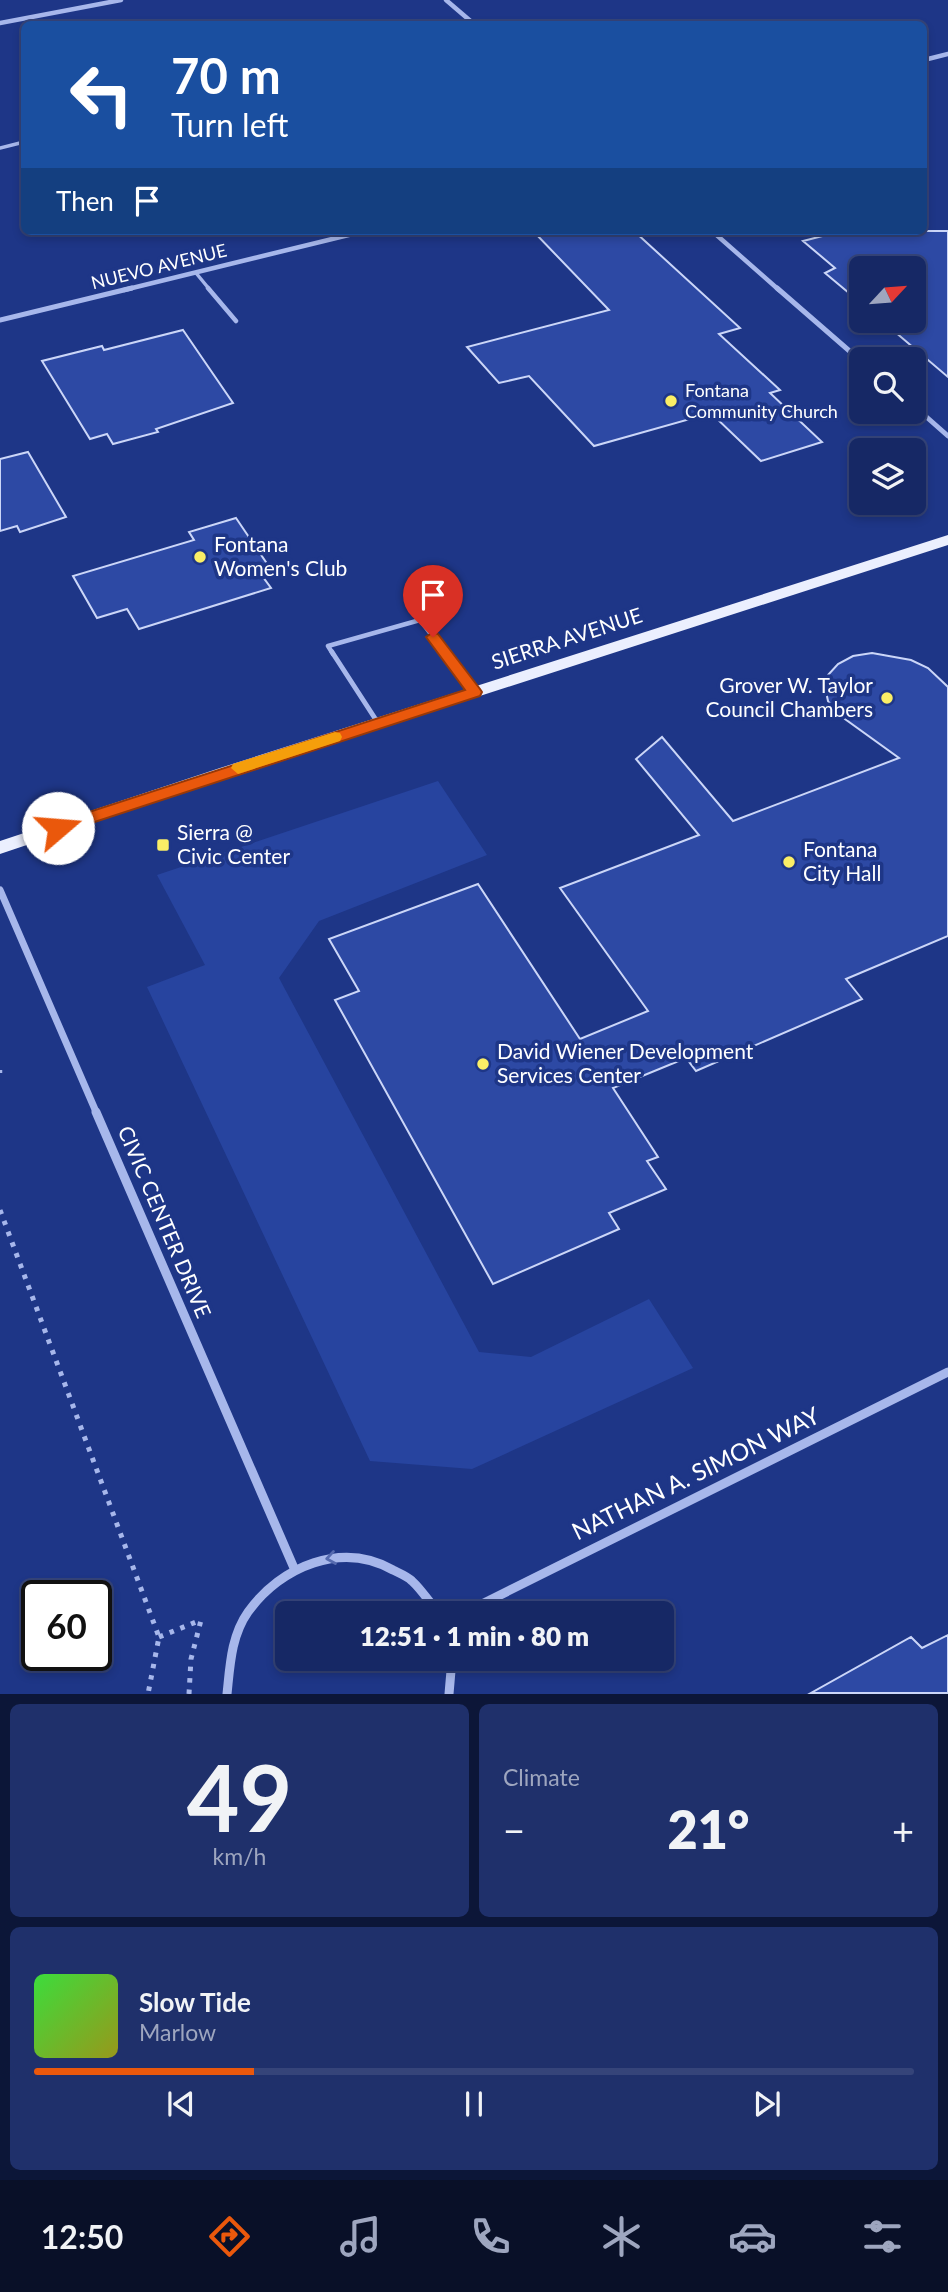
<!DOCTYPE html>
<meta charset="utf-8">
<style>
:root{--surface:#162865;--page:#1f306b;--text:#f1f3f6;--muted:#9ea6bf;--line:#354479;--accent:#ea580c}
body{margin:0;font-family:Lato,sans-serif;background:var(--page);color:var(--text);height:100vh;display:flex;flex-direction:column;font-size:26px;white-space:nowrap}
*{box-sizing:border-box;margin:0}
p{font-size:23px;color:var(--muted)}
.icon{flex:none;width:38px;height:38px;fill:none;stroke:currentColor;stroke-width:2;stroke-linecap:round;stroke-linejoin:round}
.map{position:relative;height:1694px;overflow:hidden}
.sheet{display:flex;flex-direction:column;gap:10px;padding:10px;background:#0c1638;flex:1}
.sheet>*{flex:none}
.guide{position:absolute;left:21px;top:21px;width:906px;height:214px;border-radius:10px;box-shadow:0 4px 10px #0003,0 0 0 2px var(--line);background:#1a4fa0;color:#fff;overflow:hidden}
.needle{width:46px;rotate:64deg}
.buttons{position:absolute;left:849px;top:256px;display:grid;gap:14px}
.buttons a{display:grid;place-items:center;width:77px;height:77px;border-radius:10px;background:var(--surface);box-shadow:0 4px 10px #0003,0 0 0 2px var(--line);font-size:35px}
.speed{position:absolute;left:21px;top:1580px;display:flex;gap:14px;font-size:35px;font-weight:700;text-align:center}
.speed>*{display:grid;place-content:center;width:91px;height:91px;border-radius:50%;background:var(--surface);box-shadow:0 4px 10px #0003,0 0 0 2px var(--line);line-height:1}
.speed .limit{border:4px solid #111;border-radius:10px;background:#fff;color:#111}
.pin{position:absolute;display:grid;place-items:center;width:60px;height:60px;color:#fff;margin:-72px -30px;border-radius:50% 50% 50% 0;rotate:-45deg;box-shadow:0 0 7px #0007}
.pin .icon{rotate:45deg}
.me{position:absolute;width:77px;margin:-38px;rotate:72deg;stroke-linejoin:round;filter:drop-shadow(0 0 5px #0008)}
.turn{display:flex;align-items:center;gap:24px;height:147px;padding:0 35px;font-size:32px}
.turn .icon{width:91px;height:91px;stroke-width:2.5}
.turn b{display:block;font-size:49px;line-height:60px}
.then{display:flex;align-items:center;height:66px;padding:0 35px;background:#0003;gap:14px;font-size:26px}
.big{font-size:52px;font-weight:800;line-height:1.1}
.sheet .tile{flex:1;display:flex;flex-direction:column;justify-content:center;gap:10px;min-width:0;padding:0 24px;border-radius:10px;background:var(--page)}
.sheet .dial{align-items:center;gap:0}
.dial b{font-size:91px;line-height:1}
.song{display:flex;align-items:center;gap:21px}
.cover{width:84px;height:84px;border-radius:10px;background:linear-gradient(135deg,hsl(120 70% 55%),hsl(60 70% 35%))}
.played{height:7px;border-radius:4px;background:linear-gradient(90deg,var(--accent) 25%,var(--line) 25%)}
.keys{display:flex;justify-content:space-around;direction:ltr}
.heat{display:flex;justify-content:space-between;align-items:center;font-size:38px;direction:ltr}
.sheet .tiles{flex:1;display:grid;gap:10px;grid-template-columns:1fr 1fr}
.tile:last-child{grid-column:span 2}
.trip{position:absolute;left:275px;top:1601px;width:399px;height:70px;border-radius:10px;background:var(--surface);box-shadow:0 4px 10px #0003,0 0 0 2px var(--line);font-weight:800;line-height:70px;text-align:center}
.dock{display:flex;height:112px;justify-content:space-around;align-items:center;background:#091028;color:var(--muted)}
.dock .icon{width:49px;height:49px}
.dock .current{color:var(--accent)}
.dock b{font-size:32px;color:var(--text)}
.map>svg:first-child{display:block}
.green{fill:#27449f}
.building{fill:#2d49a4;stroke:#cbd6f8;stroke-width:2}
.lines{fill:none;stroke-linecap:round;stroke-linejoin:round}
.path-far1{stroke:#a7b7eb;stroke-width:4.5;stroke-dasharray:3.5 5;stroke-linecap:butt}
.path{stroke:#a7b7eb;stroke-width:5;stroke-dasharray:4.5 7;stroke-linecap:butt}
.service-far2{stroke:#a7b7eb;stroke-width:3.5}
.service-far1{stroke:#a7b7eb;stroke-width:4.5}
.service{stroke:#a7b7eb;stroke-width:5}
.minor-far3{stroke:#a7b7eb;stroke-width:4.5}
.minor-far2{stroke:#a7b7eb;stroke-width:5}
.minor-far1{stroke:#a7b7eb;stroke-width:7}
.minor{stroke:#a7b7eb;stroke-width:9}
.primary{fill:#ebeffe;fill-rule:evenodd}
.oneway{stroke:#556aaf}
.route{fill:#ea580c;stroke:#983908;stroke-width:2}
.slow{fill:#f59e0b}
.poi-dot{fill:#faee66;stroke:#1e3687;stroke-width:2.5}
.labels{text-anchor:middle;stroke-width:7;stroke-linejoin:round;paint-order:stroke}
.far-street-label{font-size:18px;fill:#fff;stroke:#1e3687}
.far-poi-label{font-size:18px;fill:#fff;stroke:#1e3687;text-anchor:start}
.poi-label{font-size:21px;fill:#fff;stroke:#1e3687;text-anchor:start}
.street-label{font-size:21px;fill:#fff;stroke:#1e3687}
.near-street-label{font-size:24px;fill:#fff;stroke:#1e3687}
</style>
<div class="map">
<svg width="948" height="1694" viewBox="0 0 948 1694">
<rect width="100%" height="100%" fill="#1e3687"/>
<path class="green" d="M438,781l49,74 -168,66 -40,57 200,374 52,5 118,-58 44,69 -221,101 -102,-8 -223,-474 58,-22 -48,-90z"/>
<path class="building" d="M533,231h101l106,97 -21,6 61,56 -10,3 52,49 -61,19 -50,-48 -117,33 -65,-70 -30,7 -32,-36 142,-37z
M842,231h106v146l-67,-57h33v-52h-53v35l-36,-30 10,-5 -32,-27z
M183,330l50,73 -77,26 2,3 -45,12 -6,-10 -17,5 -48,-78 60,-15 2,4z
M28,452l38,65 -46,15 -3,-6 -17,5v-72z
M236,518l38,56 -11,3 8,11 -132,41 -12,-20 -30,9 -24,-42 121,-36 -5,-8z
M872,653l39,7 17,8 20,19v249l-102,43 16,20 -166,72 -10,-13 -73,30 45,69 -11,4 19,28 -57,24 10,16 -126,55 -158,-284 24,-9 -30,-52 149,-55 102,155 68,-28 -88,-123 139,-53 -63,-76 26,-22 71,84 166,-63 -61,-44 -10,-13 -3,-14 3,-12 10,-11 15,-8z
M948,1635v58h-137l100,-56 11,11z"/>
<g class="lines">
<path class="path-far1" d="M0,1070v3"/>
<path class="path" d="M0,1210l159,427 -11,57
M159,1637l42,-17
M189,1694l2,-35 10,-39"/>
<path class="service-far2" d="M0,148l24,-6
M196,273l14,17"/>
<path class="service-far1" d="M208,288l28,33
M333,654l-5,-8 92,-26 26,34"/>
<path class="service" d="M332,652l46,71
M445,652l30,40"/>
<path class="minor-far3" d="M446,0l28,24
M0,23l121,-23
M924,60l24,-6
M712,231l67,59
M124,290l241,-59"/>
<path class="minor-far2" d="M777,288l84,73
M0,320l132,-32
M914,406l34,30"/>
<path class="minor-far1" d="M0,890l97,224"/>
<path class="minor" d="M96,1112l198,456
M462,1614l486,-242
M227,1694c3,-28 4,-58 21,-82 33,-46 94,-71 145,-42 6,3 14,6 19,11 10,9 18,22 27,33
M449,1694l3,-35"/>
<path class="primary" d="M948,535v10l-716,231 -232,78v-13l220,-73z"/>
</g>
<defs><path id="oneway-chevron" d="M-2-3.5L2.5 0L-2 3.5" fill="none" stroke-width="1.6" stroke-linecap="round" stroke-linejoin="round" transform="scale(1.75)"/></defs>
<use class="oneway" href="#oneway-chevron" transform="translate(331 1558) rotate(171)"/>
<path class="route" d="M433,632l5,2 42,55 2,3 -2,4 -416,136 -6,2 -8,-6 2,-4 413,-134 -39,-53z"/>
<path class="slow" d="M335,732l5,1 2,4 -2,4 -102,33 -7,-6 2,-4z"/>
<g class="poi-dot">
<circle cx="671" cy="401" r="7"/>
<circle cx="200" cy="557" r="7"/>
<circle cx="887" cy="698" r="7"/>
<rect x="156" y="838" width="14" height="14" rx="3.5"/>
<circle cx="789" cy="862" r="7"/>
<circle cx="483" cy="1064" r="7"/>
</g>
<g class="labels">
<g class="far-street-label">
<text transform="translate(159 267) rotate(-14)" y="6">NUEVO AVENUE</text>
</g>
<g class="far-poi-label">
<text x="685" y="397">Fontana<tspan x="685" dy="21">Community Church</tspan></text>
</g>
<g class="poi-label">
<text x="214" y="552">Fontana<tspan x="214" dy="24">Women's Club</tspan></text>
<text x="873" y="693" text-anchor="end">Grover W. Taylor<tspan x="873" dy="24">Council Chambers</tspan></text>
<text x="177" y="840">Sierra @<tspan x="177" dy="24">Civic Center</tspan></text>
<text x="803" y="857">Fontana<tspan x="803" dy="24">City Hall</tspan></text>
<text x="497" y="1059">David Wiener Development<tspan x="497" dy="24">Services Center</tspan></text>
</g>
<g class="street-label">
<text transform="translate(567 639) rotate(-18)" y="7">SIERRA AVENUE</text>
<text transform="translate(164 1222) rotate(67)" y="7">CIVIC CENTER DRIVE</text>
</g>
<g class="near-street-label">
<text transform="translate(696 1474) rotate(-26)" y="8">NATHAN A. SIMON WAY</text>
</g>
</g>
</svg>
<div class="buttons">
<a><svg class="needle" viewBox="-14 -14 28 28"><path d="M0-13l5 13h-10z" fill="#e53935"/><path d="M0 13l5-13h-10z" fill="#9ea6bf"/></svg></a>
<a><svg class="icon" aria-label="search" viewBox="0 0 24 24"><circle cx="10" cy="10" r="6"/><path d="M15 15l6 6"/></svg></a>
<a><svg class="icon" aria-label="layers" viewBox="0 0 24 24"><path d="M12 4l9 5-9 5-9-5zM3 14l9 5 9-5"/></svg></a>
</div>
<div class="speed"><div class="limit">60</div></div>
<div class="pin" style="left:433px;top:637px;background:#d93025"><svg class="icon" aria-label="arrive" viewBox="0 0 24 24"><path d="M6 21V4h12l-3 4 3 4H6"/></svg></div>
<svg class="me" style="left:58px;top:828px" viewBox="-20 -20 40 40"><circle r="19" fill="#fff"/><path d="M0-13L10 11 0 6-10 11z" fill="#ea580c"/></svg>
<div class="trip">12:51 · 1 min · 80 m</div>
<div class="guide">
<div class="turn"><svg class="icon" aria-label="left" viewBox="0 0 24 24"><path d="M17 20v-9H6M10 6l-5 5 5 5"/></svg><div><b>70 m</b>Turn left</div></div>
<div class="then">Then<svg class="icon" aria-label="arrive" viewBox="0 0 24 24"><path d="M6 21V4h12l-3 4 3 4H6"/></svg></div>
</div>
</div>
<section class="sheet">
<div class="tiles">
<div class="tile dial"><b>49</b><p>km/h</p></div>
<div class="tile"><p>Climate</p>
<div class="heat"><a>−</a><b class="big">21°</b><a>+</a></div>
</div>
<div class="tile">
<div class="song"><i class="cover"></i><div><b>Slow Tide</b><p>Marlow</p></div></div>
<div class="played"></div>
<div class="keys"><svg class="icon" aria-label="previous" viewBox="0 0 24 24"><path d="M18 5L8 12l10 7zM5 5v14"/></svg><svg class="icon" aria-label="pause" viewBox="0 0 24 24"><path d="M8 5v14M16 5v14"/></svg><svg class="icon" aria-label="next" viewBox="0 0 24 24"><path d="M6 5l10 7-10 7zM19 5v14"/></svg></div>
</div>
</div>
</section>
<nav class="dock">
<b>12:50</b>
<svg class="icon current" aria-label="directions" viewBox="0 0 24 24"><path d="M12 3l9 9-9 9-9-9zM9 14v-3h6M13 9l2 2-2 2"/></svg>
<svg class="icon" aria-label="music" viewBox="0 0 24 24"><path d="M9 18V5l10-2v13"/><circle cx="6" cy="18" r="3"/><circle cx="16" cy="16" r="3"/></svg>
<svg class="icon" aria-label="phone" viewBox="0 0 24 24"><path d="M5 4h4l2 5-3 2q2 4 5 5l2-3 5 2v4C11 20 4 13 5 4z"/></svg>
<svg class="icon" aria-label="climate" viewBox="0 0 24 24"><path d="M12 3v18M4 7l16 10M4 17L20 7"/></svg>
<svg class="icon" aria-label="car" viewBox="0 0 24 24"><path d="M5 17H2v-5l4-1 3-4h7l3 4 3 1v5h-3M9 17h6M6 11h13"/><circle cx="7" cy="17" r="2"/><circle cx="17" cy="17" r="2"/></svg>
<svg class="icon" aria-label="filters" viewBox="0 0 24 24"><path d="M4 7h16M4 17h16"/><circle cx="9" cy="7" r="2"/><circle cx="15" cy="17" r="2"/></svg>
</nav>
